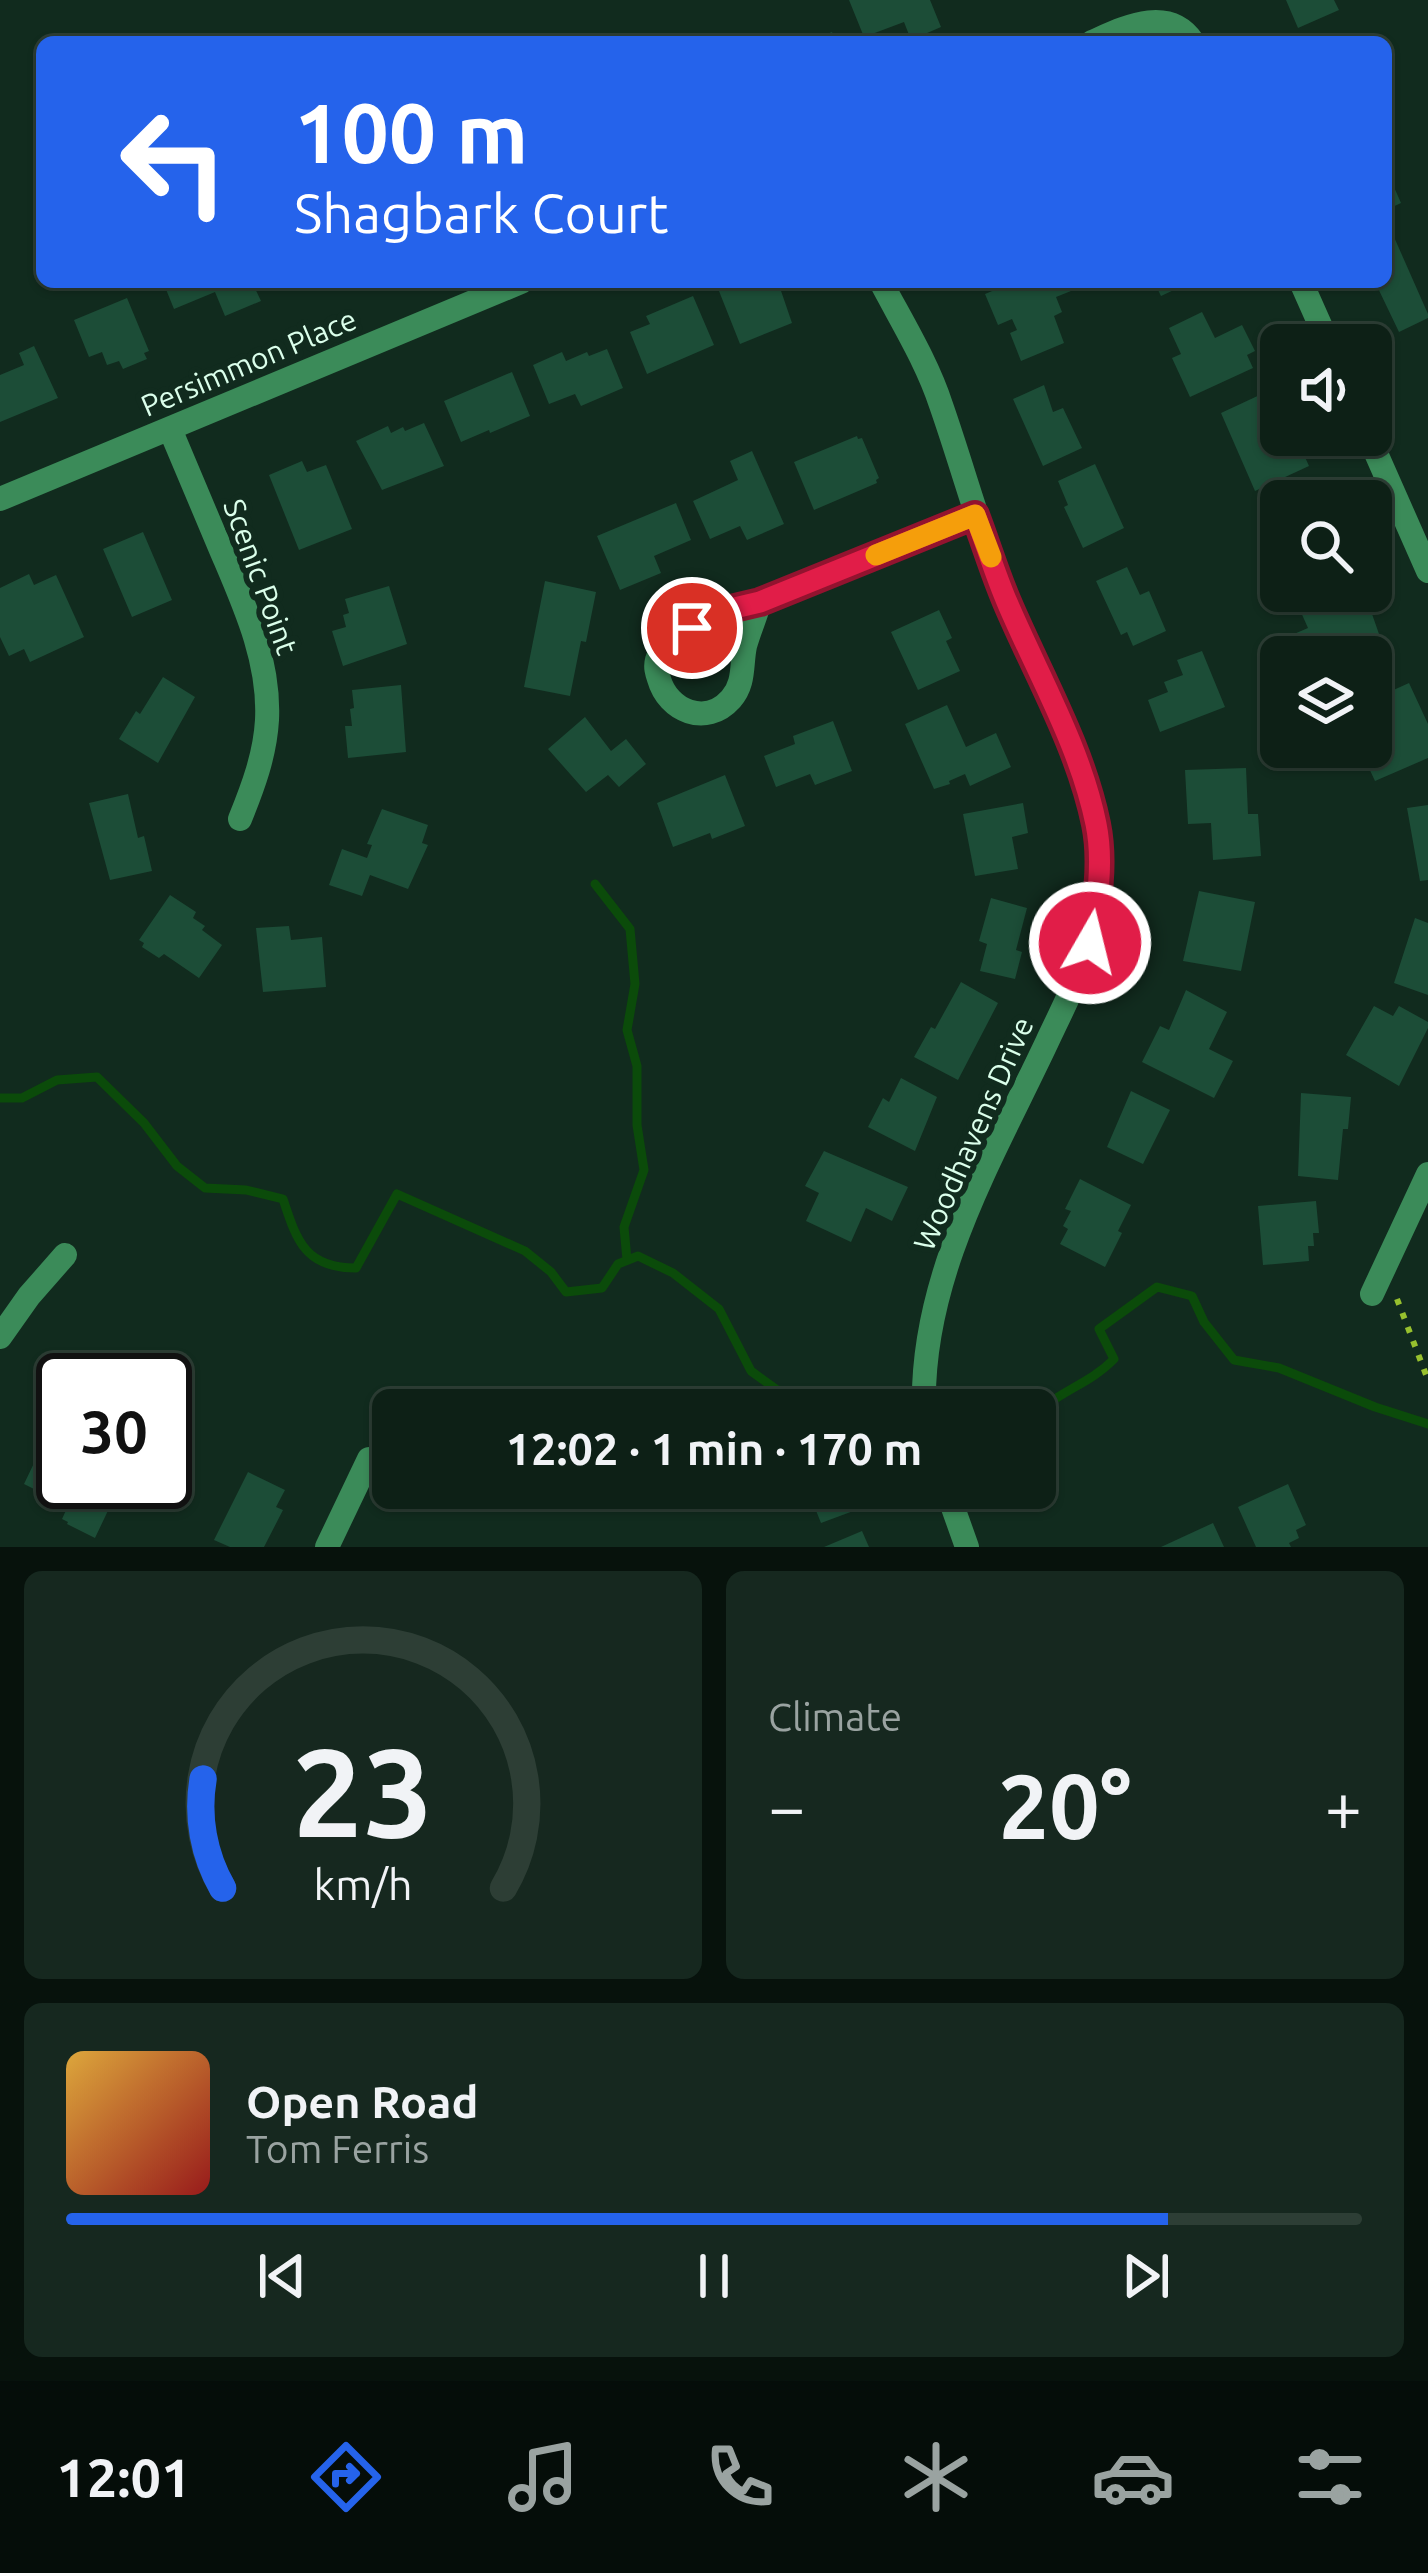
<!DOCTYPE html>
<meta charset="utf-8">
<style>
:root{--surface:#0d2016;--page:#16281f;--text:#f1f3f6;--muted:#9aa3a1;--line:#2d3e35;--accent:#2563eb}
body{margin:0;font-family:Ubuntu,sans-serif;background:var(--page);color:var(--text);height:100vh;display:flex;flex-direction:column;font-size:45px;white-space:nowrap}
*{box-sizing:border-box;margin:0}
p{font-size:39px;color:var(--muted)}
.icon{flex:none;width:66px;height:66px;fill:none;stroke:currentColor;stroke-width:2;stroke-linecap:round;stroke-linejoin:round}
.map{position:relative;height:1547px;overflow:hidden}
.side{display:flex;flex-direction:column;gap:24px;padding:24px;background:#07120c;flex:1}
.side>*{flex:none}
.top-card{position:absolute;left:36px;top:36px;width:1356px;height:252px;border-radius:18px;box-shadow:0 3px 9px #0004,0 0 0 3px var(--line);background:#2563eb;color:#fff;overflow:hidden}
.fabs{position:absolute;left:1260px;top:324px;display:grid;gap:24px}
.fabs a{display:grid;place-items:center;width:132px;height:132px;border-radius:18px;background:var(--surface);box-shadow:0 3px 9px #0004,0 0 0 3px var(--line);font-size:60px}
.speed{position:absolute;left:36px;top:1353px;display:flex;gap:24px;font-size:60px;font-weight:700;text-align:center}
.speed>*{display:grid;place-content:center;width:156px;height:156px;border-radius:50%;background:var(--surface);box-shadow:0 3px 9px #0004,0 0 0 3px var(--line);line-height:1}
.speed .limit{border:6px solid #111;border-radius:18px;background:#fff;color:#111}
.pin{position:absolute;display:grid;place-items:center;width:102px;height:102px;color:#fff;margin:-51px;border:6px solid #fff;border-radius:50%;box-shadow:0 3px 12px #0007}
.me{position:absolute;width:132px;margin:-66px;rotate:8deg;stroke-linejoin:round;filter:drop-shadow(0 0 9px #0008)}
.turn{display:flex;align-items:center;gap:42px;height:252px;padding:0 60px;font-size:54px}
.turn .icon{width:156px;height:156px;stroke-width:2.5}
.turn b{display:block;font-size:84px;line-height:102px}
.big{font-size:90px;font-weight:700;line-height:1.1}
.side .card{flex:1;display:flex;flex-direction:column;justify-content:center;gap:18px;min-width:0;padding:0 42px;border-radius:18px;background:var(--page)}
.side .dial{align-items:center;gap:0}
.dial svg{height:312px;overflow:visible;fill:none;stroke:var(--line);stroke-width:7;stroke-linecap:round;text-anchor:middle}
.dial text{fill:var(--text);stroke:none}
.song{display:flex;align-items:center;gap:36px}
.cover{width:144px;height:144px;border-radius:18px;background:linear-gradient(135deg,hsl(40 70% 55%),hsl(0 70% 35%))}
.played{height:12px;border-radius:6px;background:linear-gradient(90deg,var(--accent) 85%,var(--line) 85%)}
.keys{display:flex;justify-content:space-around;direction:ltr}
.heat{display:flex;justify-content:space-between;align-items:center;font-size:66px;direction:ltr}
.side .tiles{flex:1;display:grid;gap:24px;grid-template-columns:1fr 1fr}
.card:last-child{grid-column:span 2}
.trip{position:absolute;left:372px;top:1389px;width:684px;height:120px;border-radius:18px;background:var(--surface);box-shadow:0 3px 9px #0004,0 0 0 3px var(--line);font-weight:700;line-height:120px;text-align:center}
.dock{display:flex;height:192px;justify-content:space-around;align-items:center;background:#050d09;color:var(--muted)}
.dock .icon{width:84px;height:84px}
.dock .active{color:var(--accent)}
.dock b{font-size:54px;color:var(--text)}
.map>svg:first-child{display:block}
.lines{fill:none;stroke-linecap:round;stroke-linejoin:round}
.stream{stroke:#0b4b0a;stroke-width:9}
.building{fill:#1c4d37}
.path{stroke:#97c02e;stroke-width:6;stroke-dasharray:6 9;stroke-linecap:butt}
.minor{stroke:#3b8b59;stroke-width:24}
.route-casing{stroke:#92132f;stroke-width:30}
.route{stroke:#e11d48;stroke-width:21}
.slow{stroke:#f59e0b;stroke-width:21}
.labels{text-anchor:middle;stroke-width:12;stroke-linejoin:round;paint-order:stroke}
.street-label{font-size:30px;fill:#dbffeb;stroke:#112b1e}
</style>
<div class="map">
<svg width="1428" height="1547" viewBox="0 0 1428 1547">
<rect width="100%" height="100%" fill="#112b1e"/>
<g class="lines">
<path class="stream" d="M595,884l35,45 5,55 -8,46 10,36v59l7,45 -20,57 3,33
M0,1098h22l35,-18 40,-3 47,46 33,43 28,22 41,2 37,9c14,43 23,69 73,69l41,-74 128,57 26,21 15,20 36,-4 16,-24 20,-8 35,17 46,36 32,62 26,19 121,16
M949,1408l17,2
M1035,1414c25,-23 56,-31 79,-55l-15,-30 58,-42 35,9 12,26 30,38 45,8 96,39 53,17"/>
</g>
<path class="building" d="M849,0h81l11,27 -30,13 -7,-18 -40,15z
M1286,0h48l5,10 -41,18z
M832,32l4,10h-29z
M1386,169l15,34 -15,7z
M1394,237l34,77v4l-29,14 -24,-50h11v-41z
M163,282h89l9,19 -36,15 -10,-24 -41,17z
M727,282h22l3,6 10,-3 3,6 14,-6 13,38 -52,21 -23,-58z
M1014,282h53l4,9 -15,6 6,15 -8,4 10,27 -43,18 -11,-28 7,-3 -5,-11 -14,6 -13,-31z
M1154,282h37l-30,14z
M693,296l21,49 -67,29 -17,-42 20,-8 -4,-8z
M127,298l22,53 -5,2 3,6 -24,10 -4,-8 -12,4 -5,-13 -13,5 -15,-37z
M1202,312l13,26 27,-13 13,26 -8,4 6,13 -63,29 -18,-39 9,-4 -12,-26z
M34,346l24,52 -58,24v-47l24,-10 -5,-12z
M607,349l16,39 -42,18 -6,-12 -26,10 -16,-39 29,-13 4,9 21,-9 2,4z
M512,372l18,44 -40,17 -1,-3 -28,12 -17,-41z
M1044,385l9,27 10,-4 19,40 -39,18 -30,-67z
M1264,393l11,25 6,-3v20h14l14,31 -54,25 -34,-78z
M424,423l20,43 -62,24 -26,-49 32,-15 3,7 12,-6 2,4z
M857,436l1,3 4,-1 17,40 -3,2 1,3 -63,27 -20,-48z
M752,451l32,73 -37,16 -7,-14 -30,13 -17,-38 45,-21 -8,-19z
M302,461l5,11 19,-7 26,64 -53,21 -30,-75z
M1095,464l29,64 -41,20 -19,-41 4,-2 -10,-24z
M676,503l15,37 -37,16 7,17 -41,17 -23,-54z
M1281,510v48l-18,-40z
M143,532l29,68 -40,17 -29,-68z
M1127,567l13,28 9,-4 17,40 -33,15 -6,-14 -6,3 -25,-54z
M29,574l5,11 22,-10 28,62 -54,25 -6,-13 -15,7 -9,-19v-49z
M545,581l51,11 -10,50 -5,-1 -11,55 -46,-9z
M389,586l18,58 -64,22 -11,-35 14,-4 -3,-12 6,-2 -4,-14z
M1345,591h19l15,43 -8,3 7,18 -56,2 -2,-5 -16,5 -10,-23 14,-6 -8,-18z
M939,610l13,28 -6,3 14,30 -42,19 -27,-58z
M1202,651l23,56 -65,25 -12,-32 20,-8 -4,-10 19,-7 -6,-15z
M163,677l32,20 -37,66 -39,-24 17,-28 4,3z
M1409,683l19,41v34l-53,23 -14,-30 18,-8 -4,-8 13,-7 -10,-31z
M401,685l5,67 -58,6 -3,-32h7l-2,-17 4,-1 -2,-18z
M947,705l19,42 30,-14 15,34 -41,19 -5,-12 -16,7 1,3 -16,5 -29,-65z
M585,717l26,34 15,-12 20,25 -27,23 -11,-12 -22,17 -38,-43z
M833,721l19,50 -37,14 -5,-11 -34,13 -12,-31 31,-12 -2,-8z
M1246,768l2,46h10l3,42 -48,4 -2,-37 -23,1 -3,-54z
M725,775l20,51 -33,13 -2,-6 -37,14 -16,-44z
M128,794l10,44 6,-2 8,35 -42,9 -21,-77z
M1023,803l5,30 -16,4 6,32 -43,7 -12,-62z
M1428,805v75l-8,1 -13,-73z
M382,809l46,16 -6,18 6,2 -20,44 -38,-14 -8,21 -33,-11 13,-36 25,9 5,-13 -5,-1z
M1199,891l56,11 -14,69 -58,-10z
M170,895l26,17 -3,6 12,8 -3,4 20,15 -23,33 -35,-24 -5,4 -17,-11 2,-4 -5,-3z
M991,898l36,10 -11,42 6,2 -7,27 -35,-8 7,-27 -8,-3z
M1415,918l13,5v72l-34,-12z
M289,926l2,14 31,-3 4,50 -63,5 -7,-64z
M961,982l37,21 -40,77 -44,-23 17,-30 4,2z
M1186,990l41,22 -18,37 24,12 -19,37 -72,-36 18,-36 9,4z
M1374,1006l19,10 6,-10 29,16v6l-29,58 -53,-31z
M901,1078l36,19 -22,54 -47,-24 15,-29 6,4z
M1131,1091l39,19 -27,54 -36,-17z
M1301,1093l50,4 -3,32h-5l-5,51 -40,-4z
M824,1151l84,36 -16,34 -26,-13 -15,34 -45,-21 13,-28 -14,-7z
M1080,1179l51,26 -13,26 4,2 -17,34 -45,-23 8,-15 -5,-3 8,-15 -6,-2z
M1316,1201l3,32h-6l1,13h-6l1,15 -46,4 -5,-59z
M105,1360l39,20h-50z
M165,1391l11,5 -11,21z
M48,1434l15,7v41h22l-1,2 30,14 -19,40 -28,-14 1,-2 -6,-3 6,-13 -44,-22z
M248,1472l37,18 -9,17 7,3 -19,37h-34l-16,-7z
M1288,1484l18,41 -10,5 3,8 -10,5 2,4h-35l-18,-40z
M765,1488h83l8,22 -35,13 -12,-30 -37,13z
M1213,1523l11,24h-63z
M862,1531l7,16h-45z"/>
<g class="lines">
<path class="path" d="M1397,1299l31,81"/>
<path class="minor" d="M1092,42c32,-14 76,-37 101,0
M881,282c21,40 46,80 60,123 22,63 39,127 64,190 29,76 73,147 91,229 8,36 4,81 -6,117 -10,34 -28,69 -43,101 -55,117 -127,235 -123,368
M1301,282l28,63
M170,429c17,40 34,80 51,121 23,54 49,110 46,170 -2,35 -14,67 -27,99
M1368,435l60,136
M0,499l521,-217
M760,601c-4,15 -11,30 -15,45 -4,19 0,37 -14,53 -25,28 -63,12 -72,-20 -2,-6 -4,-12 -2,-19 10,-31 75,-51 103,-59l215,-86
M1372,1294l56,-120
M0,1337l29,-41 36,-41
M946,1488l21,59
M327,1547l42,-88"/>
</g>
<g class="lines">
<defs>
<path id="route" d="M692,628l34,-18 34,-8 215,-87c11,29 20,59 32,87 31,73 73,144 89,222 8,39 1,80 -6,119"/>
</defs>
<use href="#route" class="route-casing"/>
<use href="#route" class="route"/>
<path class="slow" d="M876,555l99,-40 16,42"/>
</g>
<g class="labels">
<g class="street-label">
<text transform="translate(249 363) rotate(-23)" y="10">Persimmon Place</text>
<text transform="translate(260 577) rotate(70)" y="10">Scenic Point</text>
<text transform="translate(974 1134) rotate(-66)" y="10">Woodhavens Drive</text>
</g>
</g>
</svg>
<div class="fabs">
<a><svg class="icon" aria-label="sound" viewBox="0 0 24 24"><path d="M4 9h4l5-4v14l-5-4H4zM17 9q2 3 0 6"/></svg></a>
<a><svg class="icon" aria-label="search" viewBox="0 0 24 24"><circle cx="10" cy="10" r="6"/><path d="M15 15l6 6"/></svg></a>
<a><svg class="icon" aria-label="layers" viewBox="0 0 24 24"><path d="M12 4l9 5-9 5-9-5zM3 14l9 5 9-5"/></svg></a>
</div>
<div class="speed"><div class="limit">30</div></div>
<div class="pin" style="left:692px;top:628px;background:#d93025"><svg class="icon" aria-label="arrive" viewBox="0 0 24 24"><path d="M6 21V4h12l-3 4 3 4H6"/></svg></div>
<svg class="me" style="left:1090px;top:943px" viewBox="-20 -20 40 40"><circle r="17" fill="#e11d48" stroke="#fff" stroke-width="3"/><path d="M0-11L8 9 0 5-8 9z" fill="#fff"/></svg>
<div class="trip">12:02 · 1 min · 170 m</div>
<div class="top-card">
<div class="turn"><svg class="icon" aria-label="left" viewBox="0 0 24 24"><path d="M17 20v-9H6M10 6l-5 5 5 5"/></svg><div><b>100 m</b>Shagbark Court</div></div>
</div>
</div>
<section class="side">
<div class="tiles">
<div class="card dial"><svg viewBox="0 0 100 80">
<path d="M14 69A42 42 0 1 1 86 69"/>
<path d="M14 69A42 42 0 0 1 9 41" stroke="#2563eb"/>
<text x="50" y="56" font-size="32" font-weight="700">23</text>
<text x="50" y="72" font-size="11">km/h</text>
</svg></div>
<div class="card"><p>Climate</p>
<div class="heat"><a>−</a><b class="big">20°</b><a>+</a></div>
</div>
<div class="card">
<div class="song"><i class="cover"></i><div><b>Open Road</b><p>Tom Ferris</p></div></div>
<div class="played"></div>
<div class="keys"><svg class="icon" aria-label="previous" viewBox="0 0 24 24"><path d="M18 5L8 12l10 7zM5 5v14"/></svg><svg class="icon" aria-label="pause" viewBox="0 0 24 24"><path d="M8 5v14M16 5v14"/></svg><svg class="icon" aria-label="next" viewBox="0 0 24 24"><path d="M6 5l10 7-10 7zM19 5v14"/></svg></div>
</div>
</div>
</section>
<nav class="dock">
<b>12:01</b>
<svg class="icon active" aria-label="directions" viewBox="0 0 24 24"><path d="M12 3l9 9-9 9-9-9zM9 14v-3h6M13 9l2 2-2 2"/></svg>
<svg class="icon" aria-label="music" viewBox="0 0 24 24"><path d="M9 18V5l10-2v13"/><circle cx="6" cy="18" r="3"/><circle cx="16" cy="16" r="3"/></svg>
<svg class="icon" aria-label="phone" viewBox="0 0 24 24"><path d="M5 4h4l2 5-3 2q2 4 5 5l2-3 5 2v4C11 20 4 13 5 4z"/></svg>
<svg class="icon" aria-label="climate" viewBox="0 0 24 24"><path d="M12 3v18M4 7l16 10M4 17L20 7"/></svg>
<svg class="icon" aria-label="car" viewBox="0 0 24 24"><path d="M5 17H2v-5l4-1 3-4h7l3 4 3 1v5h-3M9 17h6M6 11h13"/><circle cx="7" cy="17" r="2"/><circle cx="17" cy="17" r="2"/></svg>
<svg class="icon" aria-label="filters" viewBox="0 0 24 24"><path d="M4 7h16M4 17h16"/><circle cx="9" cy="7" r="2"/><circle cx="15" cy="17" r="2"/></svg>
</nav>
